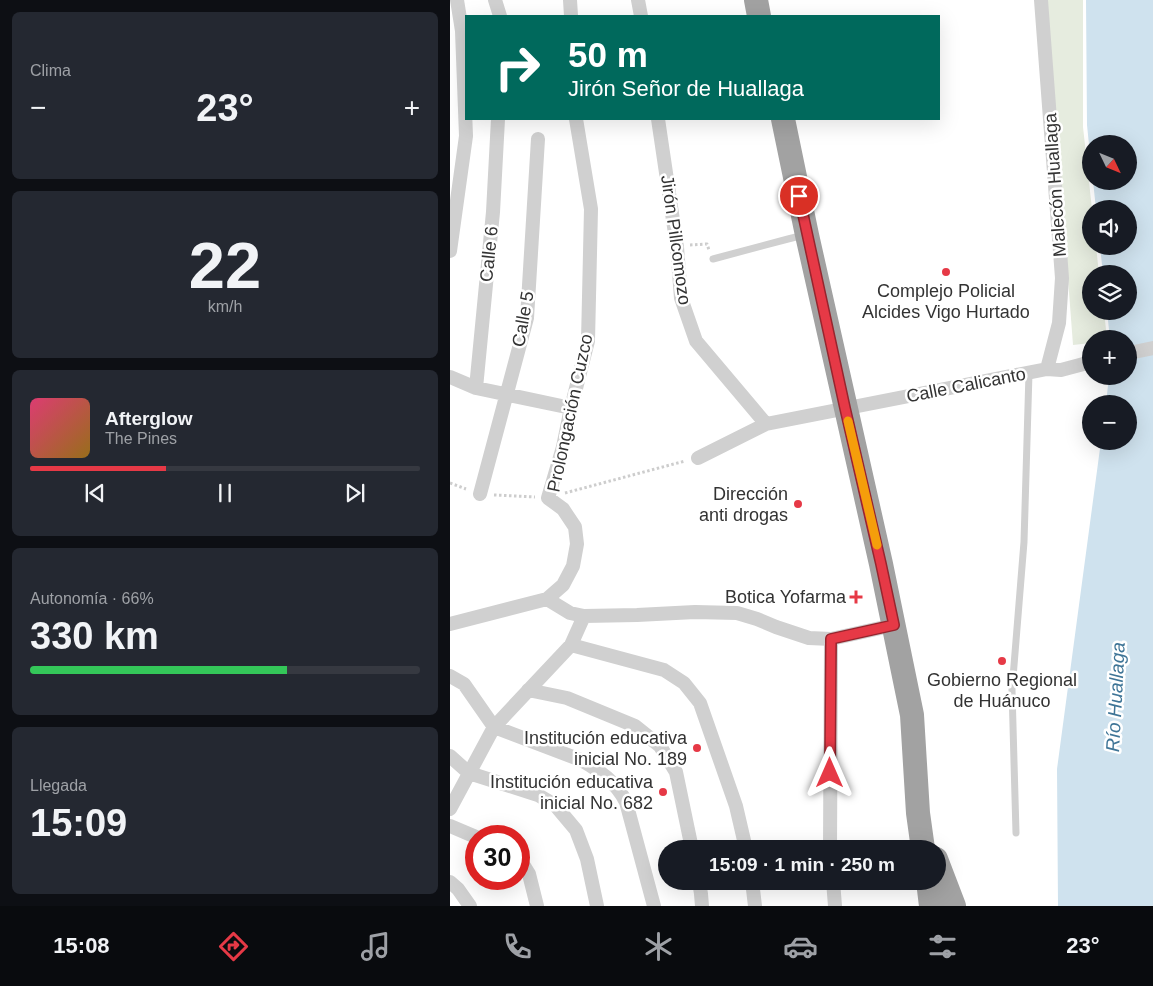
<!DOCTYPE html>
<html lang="es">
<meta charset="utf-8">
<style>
:root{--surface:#171b24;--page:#242831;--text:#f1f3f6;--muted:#9ea1a6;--line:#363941;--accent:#e63946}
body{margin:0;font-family:Arial,sans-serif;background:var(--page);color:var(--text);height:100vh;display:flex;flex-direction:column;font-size:19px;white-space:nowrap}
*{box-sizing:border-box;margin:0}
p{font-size:16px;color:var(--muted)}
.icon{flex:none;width:28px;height:28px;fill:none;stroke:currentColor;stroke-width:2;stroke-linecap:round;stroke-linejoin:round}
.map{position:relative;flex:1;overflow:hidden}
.drawer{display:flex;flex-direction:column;gap:12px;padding:12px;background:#0d0f14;width:450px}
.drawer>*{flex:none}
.guide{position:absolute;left:15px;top:15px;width:475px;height:105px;border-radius:0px;box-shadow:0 5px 20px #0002;background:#00695c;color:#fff;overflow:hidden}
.needle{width:32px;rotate:133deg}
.buttons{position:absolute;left:632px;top:135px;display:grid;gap:10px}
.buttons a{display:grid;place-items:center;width:55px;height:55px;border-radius:50%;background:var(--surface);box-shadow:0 5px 20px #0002;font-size:25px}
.speed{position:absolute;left:15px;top:825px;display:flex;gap:10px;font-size:25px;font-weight:700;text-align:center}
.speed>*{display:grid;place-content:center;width:65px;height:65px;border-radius:50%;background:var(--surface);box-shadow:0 5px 20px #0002;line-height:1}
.speed .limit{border:8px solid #d22;background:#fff;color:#111}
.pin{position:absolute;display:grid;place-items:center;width:42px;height:42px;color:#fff;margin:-21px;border:2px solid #fff;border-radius:50%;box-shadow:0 1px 5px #0007}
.me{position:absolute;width:55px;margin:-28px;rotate:0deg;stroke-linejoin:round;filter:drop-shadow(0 0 4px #0008)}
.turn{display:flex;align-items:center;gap:18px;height:105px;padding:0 20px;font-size:22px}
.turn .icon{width:65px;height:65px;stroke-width:2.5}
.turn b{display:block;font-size:35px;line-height:42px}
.big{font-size:38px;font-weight:700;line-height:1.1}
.drawer .widget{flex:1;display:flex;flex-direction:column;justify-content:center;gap:8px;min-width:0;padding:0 18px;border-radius:8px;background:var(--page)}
.drawer .dial{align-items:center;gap:0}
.dial b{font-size:65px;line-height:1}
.song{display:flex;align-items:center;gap:15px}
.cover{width:60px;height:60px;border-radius:8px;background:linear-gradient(135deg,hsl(340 70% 55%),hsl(40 70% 35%))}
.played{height:5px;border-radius:2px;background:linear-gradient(90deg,var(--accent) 35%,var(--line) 35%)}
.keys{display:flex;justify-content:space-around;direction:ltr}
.heat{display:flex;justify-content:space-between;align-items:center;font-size:28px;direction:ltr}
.charge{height:8px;border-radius:4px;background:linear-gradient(90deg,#34c759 66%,var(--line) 0)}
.trip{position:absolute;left:208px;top:840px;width:288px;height:50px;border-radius:25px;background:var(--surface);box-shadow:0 5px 20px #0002;font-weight:700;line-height:50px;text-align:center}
.tab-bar{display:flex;height:80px;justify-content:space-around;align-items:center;background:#090b0e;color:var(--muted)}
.tab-bar .icon{width:35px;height:35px}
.tab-bar .current{color:var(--accent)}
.tab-bar b{font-size:22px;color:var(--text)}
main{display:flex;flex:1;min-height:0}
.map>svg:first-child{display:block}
.green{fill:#e6ecdf}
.water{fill:#cfe2ee}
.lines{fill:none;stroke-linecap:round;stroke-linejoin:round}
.path{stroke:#cdcdcd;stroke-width:3;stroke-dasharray:2.5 2.5;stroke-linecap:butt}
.service{stroke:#d0d0d0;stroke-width:7}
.minor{stroke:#d0d0d0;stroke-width:14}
.trunk{stroke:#a2a2a2;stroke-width:24}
.route-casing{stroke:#96252e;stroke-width:12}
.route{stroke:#e63946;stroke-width:9}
.slow{stroke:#f59e0b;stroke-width:9}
.poi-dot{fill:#e63946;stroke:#fff;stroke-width:2}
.labels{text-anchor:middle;stroke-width:5;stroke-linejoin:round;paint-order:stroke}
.street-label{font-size:18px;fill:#333;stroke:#fff}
.poi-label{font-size:18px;fill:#333;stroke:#fff;text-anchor:end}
.water-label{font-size:19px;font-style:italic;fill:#3f7597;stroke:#fff}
</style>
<main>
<section class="drawer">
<div class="widget"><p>Clima</p>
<div class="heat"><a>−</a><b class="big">23°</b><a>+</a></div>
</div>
<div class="widget dial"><b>22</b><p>km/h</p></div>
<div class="widget">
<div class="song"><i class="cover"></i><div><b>Afterglow</b><p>The Pines</p></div></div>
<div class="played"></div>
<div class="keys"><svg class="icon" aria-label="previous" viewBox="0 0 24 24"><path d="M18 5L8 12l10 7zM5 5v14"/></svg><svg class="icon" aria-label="pause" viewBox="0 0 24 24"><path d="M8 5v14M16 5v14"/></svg><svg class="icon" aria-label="next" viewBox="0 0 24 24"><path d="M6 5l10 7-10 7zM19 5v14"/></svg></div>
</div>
<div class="widget"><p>Autonomía · 66%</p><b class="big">330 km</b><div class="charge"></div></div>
<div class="widget"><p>Llegada</p><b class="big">15:09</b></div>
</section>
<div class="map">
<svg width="703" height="906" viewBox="0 0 703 906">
<rect width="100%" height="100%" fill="#fff"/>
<path class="green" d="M597,0h36v127l9,82 -1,37h5l3,28h-8v37h13l3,28h-16v4l-18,2z"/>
<path class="water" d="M636,0h67v906h-95l-1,-137 44,-328h28v-37h-23l3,-28h20v-37h-19l-3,-28h22v-37h-26l-3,-28h29v-37h-33l-3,-28h36v-37h-38v20l-4,-39z"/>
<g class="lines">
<path class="path" d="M240,245l17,-1 2,6
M0,483l16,6
M115,493l120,-32
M44,495l41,2"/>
<path class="service" d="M263,259l75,-20 16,-4
M566,833l-4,-143 12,-148 5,-169"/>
<path class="minor" d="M45,0l5,16
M120,0l1,16
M188,0l3,16
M591,0l21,278 -3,45 -12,46
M208,119l19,128 4,51 15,43 70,83
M0,251l16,-115 -4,-105 -5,-31
M679,353l24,-5
M0,377l26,11 95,20
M26,388l17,-176 5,-93
M248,458l68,-34 281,-55 14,1 30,-8
M30,494l47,-176 11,-179
M97,599l16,-14 10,-19 4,-22 -2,-17 -12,-18 -15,-11 15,-51 8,-39 17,-67 3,-132 -15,-90
M0,624l97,-25 23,14 14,3 53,-1 58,-3 42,1 20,6 19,8 33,11 22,1 63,-14
M121,645l93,25 20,13 16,20 36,103 10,43
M0,676l14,8 30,43 87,33c19,11 35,22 45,42l28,104
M78,690l39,8 68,28 25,20 16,26 16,77
M0,756l19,17 69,22 17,10 21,25 11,29 10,47
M0,809l44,-82 77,-82 13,-29
M0,826l26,11
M380,849l1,-210
M69,858l10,16 8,32
M249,881l2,13 1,12
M302,881l3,25
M383,881l2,25
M0,882l8,7 12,17"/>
<path class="trunk" d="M306,0l3,16
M333,119l24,116 74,329 31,151 6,98 5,36
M486,859l18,47
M478,881l3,25"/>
</g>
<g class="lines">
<defs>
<path id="route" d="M349,196l46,212 36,156 13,61 -63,14 -1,134"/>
</defs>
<use href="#route" class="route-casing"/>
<use href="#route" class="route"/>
<path class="slow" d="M398,421l29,124"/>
</g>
<g class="poi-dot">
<circle cx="496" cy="272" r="5"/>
<circle cx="348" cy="504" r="5"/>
<path d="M403.5 589.5h5v5h5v5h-5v5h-5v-5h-5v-5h5z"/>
<circle cx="552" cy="661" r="5"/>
<circle cx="247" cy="748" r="5"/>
<circle cx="213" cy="792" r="5"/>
</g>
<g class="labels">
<g class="street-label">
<text transform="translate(605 185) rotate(-94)" y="6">Malecón Huallaga</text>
<text transform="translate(226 240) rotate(82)" y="6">Jirón Pillcomozo</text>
<text transform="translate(39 254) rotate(-84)" y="6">Calle 6</text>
<text transform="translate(73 319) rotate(-80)" y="6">Calle 5</text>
<text transform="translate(516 385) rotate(-11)" y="6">Calle Calicanto</text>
<text transform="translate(120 413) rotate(-78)" y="6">Prolongación Cuzco</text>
</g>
<g class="poi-label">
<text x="496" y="297" text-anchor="middle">Complejo Policial<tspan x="496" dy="21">Alcides Vigo Hurtado</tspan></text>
<text x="338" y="500">Dirección<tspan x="338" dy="21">anti drogas</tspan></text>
<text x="396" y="603">Botica Yofarma</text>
<text x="552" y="686" text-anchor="middle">Gobierno Regional<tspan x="552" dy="21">de Huánuco</tspan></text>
<text x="237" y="744">Institución educativa<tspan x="237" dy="21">inicial No. 189</tspan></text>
<text x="203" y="788">Institución educativa<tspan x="203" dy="21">inicial No. 682</tspan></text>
</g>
<g class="water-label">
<text transform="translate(665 697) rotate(-87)" y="7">Río Huallaga</text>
</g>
</g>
</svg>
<div class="buttons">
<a><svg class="needle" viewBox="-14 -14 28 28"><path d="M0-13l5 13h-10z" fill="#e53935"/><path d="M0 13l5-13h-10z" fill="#9ea1a6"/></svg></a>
<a><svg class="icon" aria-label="sound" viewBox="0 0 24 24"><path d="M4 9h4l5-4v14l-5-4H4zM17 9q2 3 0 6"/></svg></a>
<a><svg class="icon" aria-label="layers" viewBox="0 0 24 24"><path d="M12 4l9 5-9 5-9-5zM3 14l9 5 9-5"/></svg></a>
<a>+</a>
<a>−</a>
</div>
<div class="speed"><div class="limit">30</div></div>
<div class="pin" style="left:349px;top:196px;background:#d93025"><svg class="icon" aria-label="arrive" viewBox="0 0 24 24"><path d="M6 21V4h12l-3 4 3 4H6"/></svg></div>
<svg class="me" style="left:380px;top:773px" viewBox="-20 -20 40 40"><path d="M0-17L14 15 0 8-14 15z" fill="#e63946" stroke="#fff" stroke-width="4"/></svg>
<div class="trip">15:09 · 1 min · 250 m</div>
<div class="guide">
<div class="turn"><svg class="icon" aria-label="right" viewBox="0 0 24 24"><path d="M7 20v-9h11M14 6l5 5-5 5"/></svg><div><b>50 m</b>Jirón Señor de Huallaga</div></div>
</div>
</div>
</main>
<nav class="tab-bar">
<b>15:08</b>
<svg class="icon current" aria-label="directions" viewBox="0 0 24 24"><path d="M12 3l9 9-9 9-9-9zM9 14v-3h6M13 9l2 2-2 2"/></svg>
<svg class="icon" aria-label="music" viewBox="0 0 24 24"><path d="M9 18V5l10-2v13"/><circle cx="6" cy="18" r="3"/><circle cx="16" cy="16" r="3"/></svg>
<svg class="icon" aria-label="phone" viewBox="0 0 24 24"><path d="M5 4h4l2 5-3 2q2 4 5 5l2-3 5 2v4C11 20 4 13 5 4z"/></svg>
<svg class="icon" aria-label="climate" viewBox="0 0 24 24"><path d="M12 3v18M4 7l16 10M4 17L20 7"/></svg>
<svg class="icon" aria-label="car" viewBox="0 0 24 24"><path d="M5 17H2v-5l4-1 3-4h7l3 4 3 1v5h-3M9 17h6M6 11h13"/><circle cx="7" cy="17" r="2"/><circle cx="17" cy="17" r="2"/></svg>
<svg class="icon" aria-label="filters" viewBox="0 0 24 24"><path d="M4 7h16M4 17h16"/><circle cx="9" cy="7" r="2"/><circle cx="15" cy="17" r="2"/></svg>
<b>23°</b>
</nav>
